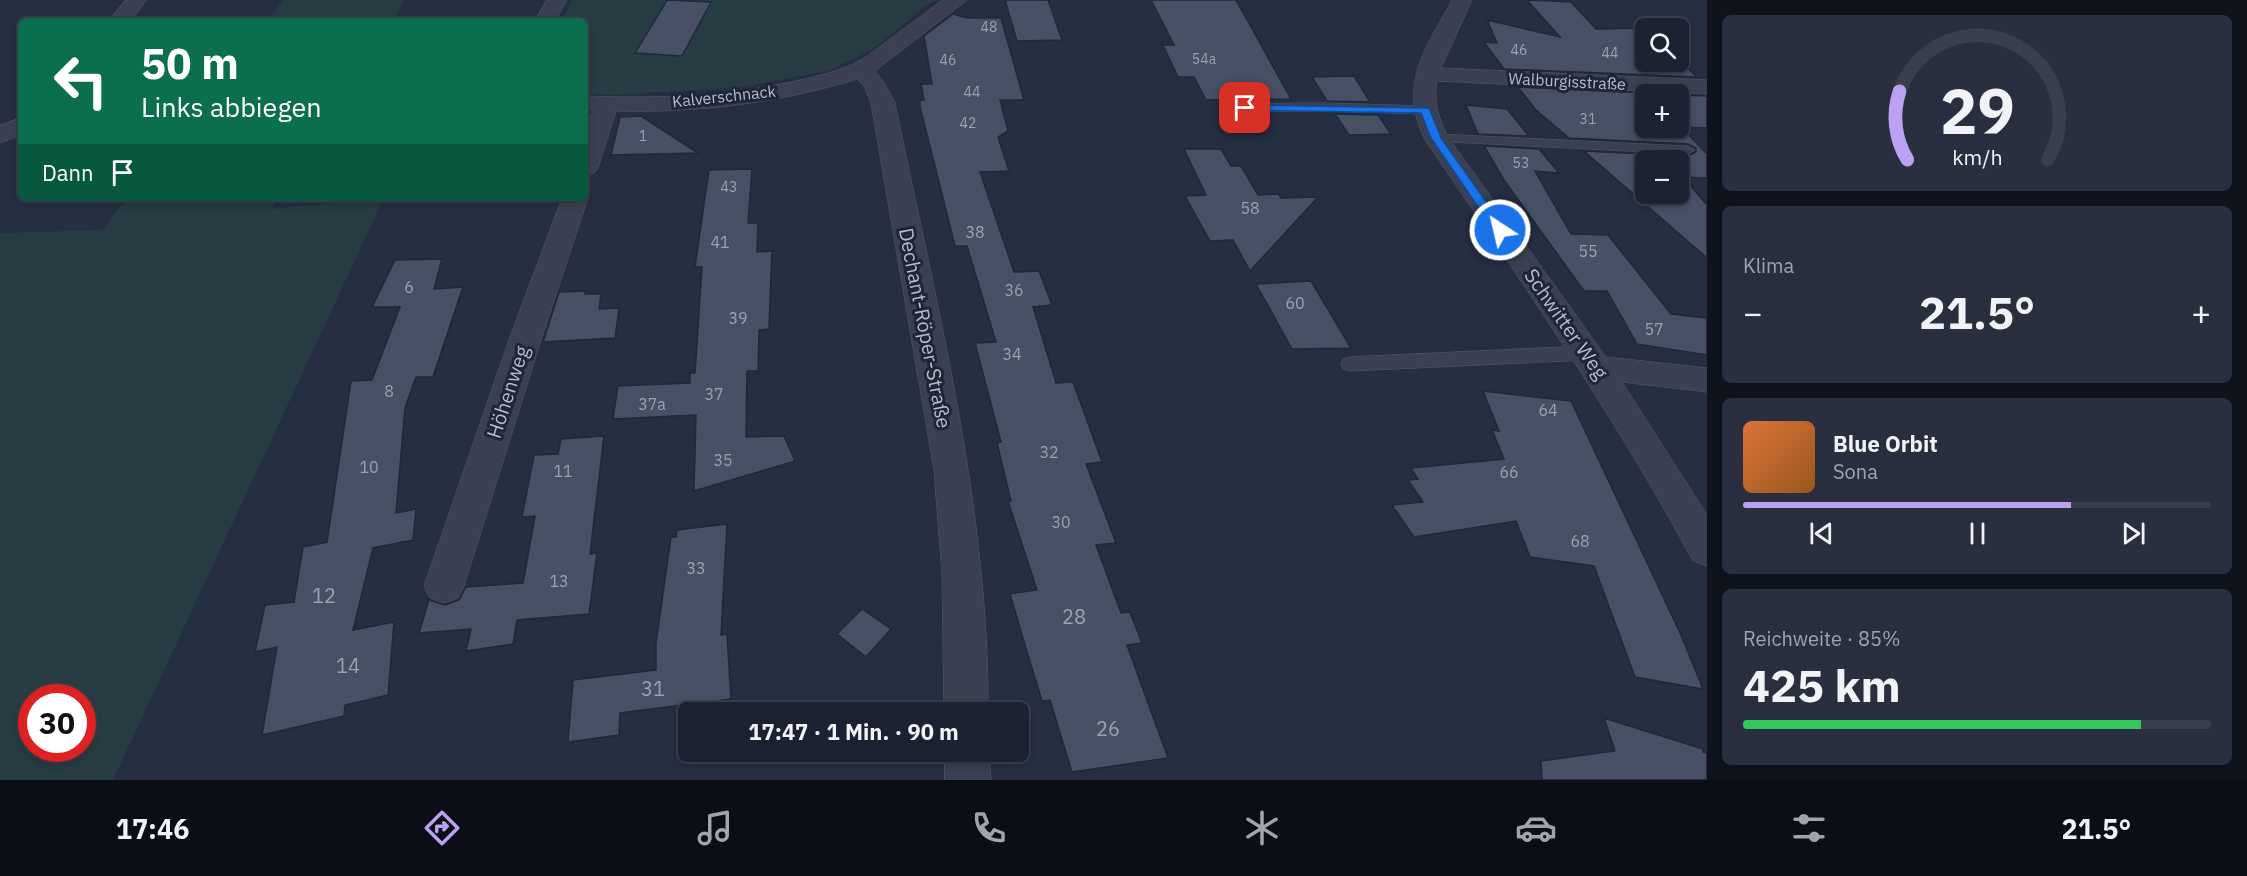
<!DOCTYPE html>
<html lang="de">
<meta charset="utf-8">
<style>
:root{--surface:#1c2232;--page:#292f3e;--text:#f1f3f6;--muted:#a0a4ac;--line:#3a3f4d;--accent:#bca0f2}
body{margin:0;font-family:"IBM Plex Sans",sans-serif;background:var(--page);color:var(--text);height:100vh;display:flex;flex-direction:column;font-size:22px;white-space:nowrap}
*{box-sizing:border-box;margin:0}
p{font-size:20px;color:var(--muted)}
.icon{flex:none;width:33px;height:33px;fill:none;stroke:currentColor;stroke-width:2;stroke-linecap:round;stroke-linejoin:round}
.map{position:relative;flex:1;overflow:hidden}
.panel{display:flex;flex-direction:column;gap:15px;padding:15px;background:#0f131c;width:540px}
.panel>*{flex:none}
.hud{position:absolute;left:18px;top:18px;width:570px;height:183px;border-radius:9px;box-shadow:0 3px 9px #0003,0 0 0 2px var(--line);background:#0b6e4f;color:#fff;overflow:hidden}
.buttons{position:absolute;left:1635px;top:18px;display:grid;gap:12px}
.buttons a{display:grid;place-items:center;width:54px;height:54px;border-radius:9px;background:var(--surface);box-shadow:0 3px 9px #0003,0 0 0 2px var(--line);font-size:30px}
.speed{position:absolute;left:18px;top:684px;display:flex;gap:12px;font-size:30px;font-weight:700;text-align:center}
.speed>*{display:grid;place-content:center;width:78px;height:78px;border-radius:50%;background:var(--surface);box-shadow:0 3px 9px #0003,0 0 0 2px var(--line);line-height:1}
.speed .limit{border:9px solid #d22;background:#fff;color:#111}
.pin{position:absolute;display:grid;place-items:center;width:51px;height:51px;color:#fff;margin:-26px;border-radius:12px;box-shadow:0 3px 9px #0006}
.me{position:absolute;width:66px;margin:-33px;rotate:325deg;stroke-linejoin:round;filter:drop-shadow(0 0 4px #0008)}
.turn{display:flex;align-items:center;gap:21px;height:126px;padding:0 24px;font-size:27px}
.turn .icon{width:78px;height:78px;stroke-width:2.5}
.turn b{display:block;font-size:42px;line-height:51px}
.then{display:flex;align-items:center;height:57px;padding:0 24px;background:#0003;gap:12px;font-size:22px}
.big{font-size:45px;font-weight:800;line-height:1.1}
.panel .widget{flex:1;display:flex;flex-direction:column;justify-content:center;gap:9px;min-width:0;padding:0 21px;border-radius:9px;background:var(--page)}
.panel .dial{align-items:center;gap:0}
.dial svg{height:156px;overflow:visible;fill:none;stroke:var(--line);stroke-width:7;stroke-linecap:round;text-anchor:middle}
.dial text{fill:var(--text);stroke:none}
.song{display:flex;align-items:center;gap:18px}
.cover{width:72px;height:72px;border-radius:9px;background:linear-gradient(135deg,hsl(20 70% 55%),hsl(30 70% 35%))}
.played{height:6px;border-radius:3px;background:linear-gradient(90deg,var(--accent) 70%,var(--line) 70%)}
.keys{display:flex;justify-content:space-around;direction:ltr}
.heat{display:flex;justify-content:space-between;align-items:center;font-size:33px;direction:ltr}
.charge{height:9px;border-radius:4px;background:linear-gradient(90deg,#34c759 85%,var(--line) 0)}
.trip{position:absolute;left:678px;top:702px;width:351px;height:60px;border-radius:9px;background:var(--surface);box-shadow:0 3px 9px #0003,0 0 0 2px var(--line);font-weight:800;line-height:60px;text-align:center}
.tabs{display:flex;height:96px;justify-content:space-around;align-items:center;background:#0b0e14;color:var(--muted)}
.tabs .icon{width:42px;height:42px}
.tabs .current{color:var(--accent)}
.tabs b{font-size:27px;color:var(--text)}
main{display:flex;flex:1;min-height:0}
.map>svg:first-child{display:block}
.green{fill:#283c43;fill-rule:evenodd}
.building{fill:#485066;stroke:#212839;stroke-width:1.5;fill-rule:evenodd}
.lines{fill:none;stroke-linecap:round;stroke-linejoin:round}
.lane-casing{stroke:#535969;stroke-width:1}
.street-casing{stroke:#535969;stroke-width:1}
.lane{fill:#3b4152;fill-rule:evenodd}
.street{fill:#3b4152;fill-rule:evenodd}
.route{fill:#1a73e8;stroke:#114b97;stroke-width:1.5}
.labels{text-anchor:middle;stroke-width:6;stroke-linejoin:round;paint-order:stroke}
.far-number-label{font-size:14px;fill:#9ca2b2}
.far-street-label{font-size:16px;fill:#b8bdcc;stroke:#1f2637}
.number-label{font-size:16px;fill:#9ca2b2}
.street-label{font-size:20px;fill:#b8bdcc;stroke:#1f2637}
.near-number-label{font-size:20px;fill:#9ca2b2}
</style>
<main>
<div class="map">
<svg width="1707" height="780" viewBox="0 0 1707 780">
<rect width="100%" height="100%" fill="#262e42"/>
<path class="green" d="M283,0h122l-13,21h-124z
M572,0h366l-12,6 -54,44 -42,20 -86,17 -132,8 -27,-2v-72h-24z
M127,198h151l-6,11 112,-11 -271,582h-113v-547l102,-3zM32,698h50v50h-50z"/>
<path class="building" d="M667,0l44,2 -29,54 -47,-3z
M1005,0h43l14,40 -45,1z
M1151,0h85l55,99 -85,1 -12,-23h-16l-15,-32h11z
M1527,0l44,2 25,27 51,-1 -1,34h32v-3l19,18 -193,-8 -20,-27 13,1 -10,-23 73,17z
M953,14l14,4h34l23,82h-24l8,31 -10,6 11,34 -29,1 34,100 25,-1 13,34 -19,2 23,76 17,-1 29,80 -16,2 30,79 -20,2 25,68 9,-1 12,31 -15,2 41,113 -96,14 -22,-72 -8,1 -14,-46 -18,-61 27,-4 -29,-89h3l-14,-58 4,-1 -26,-99 21,-1 -29,-96h-12l-35,-139v-7h4l-3,-16h11l-8,-48z
M1354,76l16,26 -43,-1 -15,-24z
M1518,87l153,7h-25v34h32v-33l29,1v32l-26,-1 26,27v24l-24,-1 24,28v53l-123,-107 104,5 8,-4v-4l-8,-4 -119,-6 -33,-28zM1646,160h32v34h-32z
M1466,105l41,4 22,27 -51,-2z
M1335,114l43,1 13,19 -42,1z
M641,116l57,37 -87,2 9,-38z
M1484,146l55,3 20,24 -24,-2 36,63 37,1 63,79 36,4v37l-70,-11 -30,-53h-23l-80,-111z
M1184,149h37l10,17h10l17,29 20,-1 3,4 37,-1 -68,74 -17,-31 -23,1 -25,-45 21,-1z
M752,169l-4,54h10l-1,29 15,-1 -3,78 -10,1 -1,41h-11l-1,66 38,-1 11,25 -101,30 2,-76 -83,4 5,-33 72,-3v-10h5l7,-106h-7l14,-97z
M442,259l-8,30 29,-2 -30,90h-17l-11,31 -9,105 20,-4 -3,31 -40,8 -20,82 41,-8 -6,73 -43,10 -1,11 -82,19 15,-88 -22,5 10,-47 29,-3 9,-55 24,-5 24,-161 21,-1 28,-73h-28l23,-47z
M1311,281l40,67 -59,1 -36,-65z
M586,291l-1,3h16l-2,15 20,-1 -4,30 -72,4 16,-50z
M1483,391l88,10 110,234 22,54 -68,-12 -41,-111 -64,-9 -14,-36 -102,16 -22,-32 31,-3 -15,-22 10,-1 -7,-11 93,-9 -12,-29 7,1z
M604,436l-14,118 7,-1 -8,61 -72,6 -4,24 -47,7 5,-22 -52,4 10,-33 16,5 14,-5 7,-13 57,-4 12,-67 -13,1 12,-62 24,-1 3,-15z
M727,524l-6,111 6,-1 4,65 -111,14 -1,22 -51,7 5,-62 83,-10v-27l15,-106h5l1,-7z
M862,609l29,20 -25,28 -29,-23z
M1604,718l99,31v3l4,1v27h-165l-1,-19 74,-10z"/>
<g class="lines">
<defs>
<path id="lane" d="M1324,103l101,3 7,4 -7,4 -101,-3 -98,1 -7,-4 7,-4z
M1436,134l252,12 7,4 -7,4 -257,-13 -2,-3 2,-3z
M1587,346l7,2 2,5 -2,5 -7,2 -237,11 -7,-2 -2,-5 2,-5 7,-2z"/>
<path id="street" d="M126,0h21l-17,21h-21z
M547,0h20l-12,21h-20z
M943,0h24l-92,71 10,13 10,19c41,201 94,403 93,609h-44l-2,-138 -8,-104 -63,-367 -7,-17 -7,-7c-78,24 -159,34 -241,32l-18,57 -4,5 -9,3v-44l8,-22h-8v-14c74,3 148,0 220,-17 21,-5 42,-10 61,-22z
M1452,0h20l-31,68 266,12v14l-270,-13c-4,21 2,38 11,56l158,220 101,11v24l-85,-10 85,133v51l-14,-5c-79,-147 -175,-284 -269,-423 -26,-56 2,-89 28,-138z
M21,118v17l-21,8v-17z
M585,193l3,5 -45,136 -79,252 -6,12 -14,5 -14,-5 -6,-12 87,-252 51,-136h23z
M945,752h44l2,28h-46z"/>
</defs>
<use href="#lane" class="lane-casing"/>
<use href="#street" class="street-casing"/>
<use href="#lane" class="lane"/>
<use href="#street" class="street"/>
</g>
<path class="route" d="M1245,105l184,3 12,30 65,92 -6,4 -4,-1 -65,-95 -10,-25 -179,-3 -2,-2z"/>
<g class="labels">
<g class="far-number-label">
<text x="989" y="32">48</text>
<text x="1519" y="55">46</text>
<text x="1610" y="58">44</text>
<text x="1204" y="64">54a</text>
<text x="948" y="65">46</text>
<text x="972" y="97">44</text>
<text x="1588" y="124">31</text>
<text x="968" y="128">42</text>
<text x="643" y="141">1</text>
<text x="1521" y="168">53</text>
<text x="729" y="192">43</text>
</g>
<g class="far-street-label">
<text transform="translate(1567 81) rotate(3)" y="6">Walburgisstraße</text>
<text transform="translate(724 96) rotate(-6)" y="6">Kalverschnack</text>
</g>
<g class="number-label">
<text x="1250" y="214">58</text>
<text x="975" y="238">38</text>
<text x="720" y="248">41</text>
<text x="1588" y="257">55</text>
<text x="409" y="293">6</text>
<text x="1014" y="296">36</text>
<text x="1295" y="309">60</text>
<text x="738" y="324">39</text>
<text x="1654" y="335">57</text>
<text x="1012" y="360">34</text>
<text x="389" y="397">8</text>
<text x="714" y="400">37</text>
<text x="652" y="410">37a</text>
<text x="1548" y="416">64</text>
<text x="1049" y="458">32</text>
<text x="723" y="466">35</text>
<text x="369" y="473">10</text>
<text x="563" y="477">11</text>
<text x="1509" y="478">66</text>
<text x="1061" y="528">30</text>
<text x="1580" y="547">68</text>
<text x="696" y="574">33</text>
<text x="559" y="587">13</text>
</g>
<g class="street-label">
<text transform="translate(1566 324) rotate(55)" y="7">Schwitter Weg</text>
<text transform="translate(925 328) rotate(79)" y="7">Dechant-Röper-Straße</text>
<text transform="translate(508 392) rotate(-72)" y="7">Höhenweg</text>
</g>
<g class="near-number-label">
<text x="324" y="603">12</text>
<text x="1074" y="624">28</text>
<text x="348" y="673">14</text>
<text x="653" y="696">31</text>
<text x="1108" y="736">26</text>
</g>
</g>
</svg>
<div class="buttons">
<a><svg class="icon" aria-label="search" viewBox="0 0 24 24"><circle cx="10" cy="10" r="6"/><path d="M15 15l6 6"/></svg></a>
<a>+</a>
<a>−</a>
</div>
<div class="speed"><div class="limit">30</div></div>
<div class="pin" style="left:1245px;top:108px;background:#d93025"><svg class="icon" aria-label="arrive" viewBox="0 0 24 24"><path d="M6 21V4h12l-3 4 3 4H6"/></svg></div>
<svg class="me" style="left:1500px;top:230px" viewBox="-20 -20 40 40"><circle r="17" fill="#1a73e8" stroke="#fff" stroke-width="3"/><path d="M0-11L8 9 0 5-8 9z" fill="#fff"/></svg>
<div class="trip">17:47 · 1 Min. · 90 m</div>
<div class="hud">
<div class="turn"><svg class="icon" aria-label="left" viewBox="0 0 24 24"><path d="M17 20v-9H6M10 6l-5 5 5 5"/></svg><div><b>50 m</b>Links abbiegen</div></div>
<div class="then">Dann<svg class="icon" aria-label="arrive" viewBox="0 0 24 24"><path d="M6 21V4h12l-3 4 3 4H6"/></svg></div>
</div>
</div>
<section class="panel">
<div class="widget dial"><svg viewBox="0 0 100 80">
<path d="M14 69A42 42 0 1 1 86 69"/>
<path d="M14 69A42 42 0 0 1 10 34" stroke="#bca0f2"/>
<text x="50" y="56" font-size="32" font-weight="700">29</text>
<text x="50" y="72" font-size="11">km/h</text>
</svg></div>
<div class="widget"><p>Klima</p>
<div class="heat"><a>−</a><b class="big">21.5°</b><a>+</a></div>
</div>
<div class="widget">
<div class="song"><i class="cover"></i><div><b>Blue Orbit</b><p>Sona</p></div></div>
<div class="played"></div>
<div class="keys"><svg class="icon" aria-label="previous" viewBox="0 0 24 24"><path d="M18 5L8 12l10 7zM5 5v14"/></svg><svg class="icon" aria-label="pause" viewBox="0 0 24 24"><path d="M8 5v14M16 5v14"/></svg><svg class="icon" aria-label="next" viewBox="0 0 24 24"><path d="M6 5l10 7-10 7zM19 5v14"/></svg></div>
</div>
<div class="widget"><p>Reichweite · 85%</p><b class="big">425 km</b><div class="charge"></div></div>
</section>
</main>
<nav class="tabs">
<b>17:46</b>
<svg class="icon current" aria-label="directions" viewBox="0 0 24 24"><path d="M12 3l9 9-9 9-9-9zM9 14v-3h6M13 9l2 2-2 2"/></svg>
<svg class="icon" aria-label="music" viewBox="0 0 24 24"><path d="M9 18V5l10-2v13"/><circle cx="6" cy="18" r="3"/><circle cx="16" cy="16" r="3"/></svg>
<svg class="icon" aria-label="phone" viewBox="0 0 24 24"><path d="M5 4h4l2 5-3 2q2 4 5 5l2-3 5 2v4C11 20 4 13 5 4z"/></svg>
<svg class="icon" aria-label="climate" viewBox="0 0 24 24"><path d="M12 3v18M4 7l16 10M4 17L20 7"/></svg>
<svg class="icon" aria-label="car" viewBox="0 0 24 24"><path d="M5 17H2v-5l4-1 3-4h7l3 4 3 1v5h-3M9 17h6M6 11h13"/><circle cx="7" cy="17" r="2"/><circle cx="17" cy="17" r="2"/></svg>
<svg class="icon" aria-label="filters" viewBox="0 0 24 24"><path d="M4 7h16M4 17h16"/><circle cx="9" cy="7" r="2"/><circle cx="15" cy="17" r="2"/></svg>
<b>21.5°</b>
</nav>
